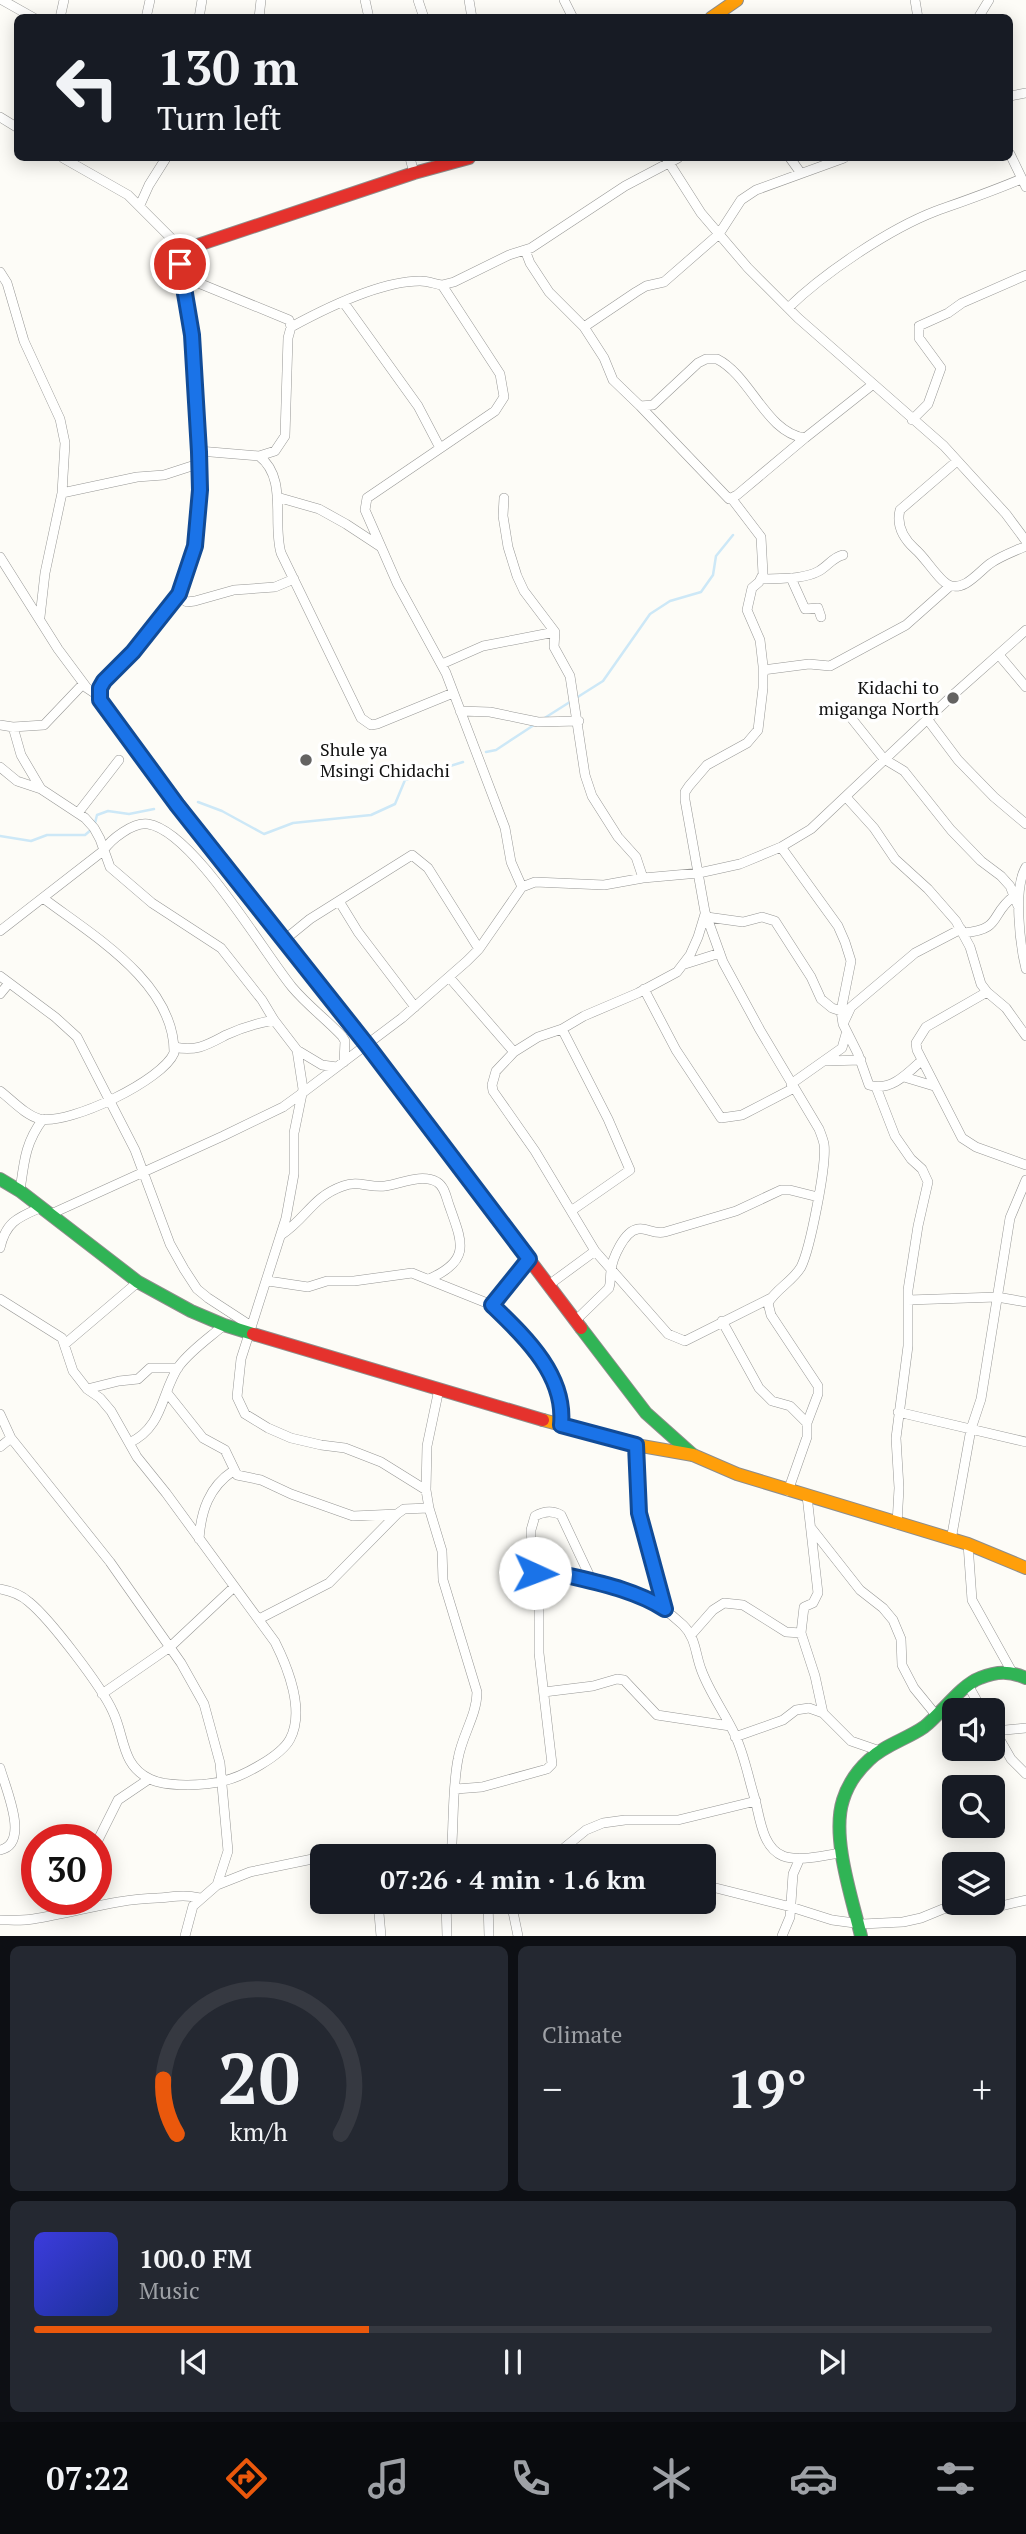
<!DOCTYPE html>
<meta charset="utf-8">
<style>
:root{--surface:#171b24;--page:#242831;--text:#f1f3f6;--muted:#9ea1a6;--line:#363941;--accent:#ea580c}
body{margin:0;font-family:"PT Serif",serif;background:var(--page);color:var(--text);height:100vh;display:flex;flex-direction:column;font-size:26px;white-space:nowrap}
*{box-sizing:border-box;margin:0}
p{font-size:23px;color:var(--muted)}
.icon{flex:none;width:38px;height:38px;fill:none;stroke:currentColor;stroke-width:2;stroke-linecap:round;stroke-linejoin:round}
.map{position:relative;height:1936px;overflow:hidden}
.panel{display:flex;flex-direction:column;gap:10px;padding:10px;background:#0d0f14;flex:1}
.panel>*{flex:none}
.banner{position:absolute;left:14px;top:14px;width:999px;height:147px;border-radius:10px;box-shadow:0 4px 18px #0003;background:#171b24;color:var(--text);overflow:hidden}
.fabs{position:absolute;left:942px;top:1698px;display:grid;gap:14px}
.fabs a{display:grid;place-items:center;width:63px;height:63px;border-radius:10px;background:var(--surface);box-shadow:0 4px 18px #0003;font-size:35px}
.speed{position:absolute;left:21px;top:1824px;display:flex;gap:14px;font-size:35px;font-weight:700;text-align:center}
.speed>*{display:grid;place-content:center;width:91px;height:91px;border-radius:50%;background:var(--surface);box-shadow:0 4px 18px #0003;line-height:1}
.speed .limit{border:10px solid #d22;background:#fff;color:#111}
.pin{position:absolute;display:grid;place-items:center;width:60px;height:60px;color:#fff;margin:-30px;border:4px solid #fff;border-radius:50%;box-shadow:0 2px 7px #0007}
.me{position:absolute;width:77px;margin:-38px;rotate:92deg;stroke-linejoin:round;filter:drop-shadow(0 0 5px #0008)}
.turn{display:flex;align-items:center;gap:24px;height:147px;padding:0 28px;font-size:32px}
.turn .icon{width:91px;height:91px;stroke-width:2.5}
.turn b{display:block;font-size:49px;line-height:60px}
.big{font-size:52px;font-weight:600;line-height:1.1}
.panel .tile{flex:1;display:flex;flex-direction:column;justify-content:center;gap:10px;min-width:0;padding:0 24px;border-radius:10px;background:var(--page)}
.panel .dial{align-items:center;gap:0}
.dial svg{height:182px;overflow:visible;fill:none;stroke:var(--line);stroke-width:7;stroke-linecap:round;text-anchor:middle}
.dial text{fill:var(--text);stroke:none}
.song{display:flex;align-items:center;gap:21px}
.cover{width:84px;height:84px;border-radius:10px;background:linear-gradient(135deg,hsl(240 70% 55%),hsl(230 70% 35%))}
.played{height:7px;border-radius:4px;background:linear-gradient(90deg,var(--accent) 35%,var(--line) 35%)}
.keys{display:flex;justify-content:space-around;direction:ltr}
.heat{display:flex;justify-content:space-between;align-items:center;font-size:38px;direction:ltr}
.panel .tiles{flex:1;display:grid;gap:10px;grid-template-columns:1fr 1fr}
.tile:last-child{grid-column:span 2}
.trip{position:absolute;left:310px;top:1844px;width:406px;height:70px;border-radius:10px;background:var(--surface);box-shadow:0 4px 18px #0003;font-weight:600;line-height:70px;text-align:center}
.tab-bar{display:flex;height:112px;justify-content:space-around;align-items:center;background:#090b0e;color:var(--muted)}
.tab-bar .icon{width:49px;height:49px}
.tab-bar .selected{color:var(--accent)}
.tab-bar b{font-size:32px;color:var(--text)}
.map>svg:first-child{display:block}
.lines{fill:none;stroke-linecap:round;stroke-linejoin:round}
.stream{stroke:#cde8f7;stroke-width:2.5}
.street-casing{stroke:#979795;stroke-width:10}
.fast-casing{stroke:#8e8d8b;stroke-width:14}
.slow-casing{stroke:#8e8d8b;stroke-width:14}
.jam-casing{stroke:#8e8d8b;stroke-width:14}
.street{stroke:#fffffe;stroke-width:9}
.fast{stroke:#30b455;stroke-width:12}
.slow{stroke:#ff9f0a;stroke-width:12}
.jam{stroke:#e5322d;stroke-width:12}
.route-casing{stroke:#114b97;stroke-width:18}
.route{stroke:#1a73e8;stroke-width:12}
.poi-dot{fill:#646362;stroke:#fff;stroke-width:2.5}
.labels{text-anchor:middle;stroke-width:7;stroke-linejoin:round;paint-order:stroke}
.poi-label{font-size:18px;fill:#111;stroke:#fff;text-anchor:end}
</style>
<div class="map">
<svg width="1026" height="1936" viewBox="0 0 1026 1936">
<rect width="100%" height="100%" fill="#fdfcf7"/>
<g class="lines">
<path class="stream" d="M543,719l60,-38 47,-67 20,-13 31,-9 12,-17 3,-19 17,-21
M486,752l10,-2 38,-25
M198,802l24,9 42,23 29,-11 78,-8 24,-11 10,-24 58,-18
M95,823l2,-8 11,-4 21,3 25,-5
M0,836l31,5 16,-6h38l7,-6"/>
<defs>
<path id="street" d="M2,0l32,18
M365,0l4,18
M418,0l6,18
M469,0l3,18
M564,0l9,18
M915,0l3,18
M60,18l4,-18
M146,18l4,-18
M199,18l3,-18
M259,18l2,-18
M978,18l11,-18
M1010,96l16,-3
M0,117l18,11
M1010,154l16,33
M63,158l65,37 55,55
M410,158l4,15
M666,158l35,55 47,55 50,50 146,128 62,68 20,27
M790,158l10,14
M140,205l9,-20 17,-27
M525,250l5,13 19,29 35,35 20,31 9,22 27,26 13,-1 45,-42 8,-4h11c34,17 49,74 88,79l67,-53
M0,272l7,11 17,58 36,78 5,24 -3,50 -17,80 -5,44
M181,273l15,9 93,38 2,7
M442,285l12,-3 55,-27 22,-7 94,-62 53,-28
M344,303l74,103 22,42
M788,308c36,-35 101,-79 148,-97 28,-10 57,-20 85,-32
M584,327l52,-35 10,-6 18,-4 55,-48 22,-34 15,-10 88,-32
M640,406l89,93 8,-4 68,-57
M912,420l16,-16 13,-36 -22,-30v-12l29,-13 14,-10 64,-28
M199,451l60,5
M957,461l-57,49c-4,16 4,29 15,39 10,8 24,32 34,36 16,7 31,-15 42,-22 10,-7 24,-12 35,-17
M62,493l75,-16 27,-2 34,-11
M277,497l42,12 27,15 35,23
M504,498l-1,18 5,31 9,29 7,15 31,41 -1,15 16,29 15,99 7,21 26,41 18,20 7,21
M732,499l29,38 2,37 -4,8 -7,6 -5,22 13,30 3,26v22l-5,42 -11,13 -40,22 -18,21 -4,6v8l20,112 18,50 37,68 59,99c2,5 4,10 5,15 3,20 -14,105 -23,123 -8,14 -25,22 -33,36l3,12 47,71v8l-11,29v14l-19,54
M0,557l58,92 29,39 12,8
M791,578l14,31 13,-1 3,9
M761,579c17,-1 42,1 58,-8 9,-5 14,-14 24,-16
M178,597l9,5 8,-1 39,-11 41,-3 19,-8
M999,655l27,32
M442,664l41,-18 72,-14
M763,670l46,-6 21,2 76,-41 44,-39
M453,693l-76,31 -6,1 -10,-7 -80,-165c-9,-31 7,-75 -22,-97l16,-5 10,-15 3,-98 3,-11c35,-19 89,-46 129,-46 8,0 15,3 22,4l58,89 4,23 -9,14 -128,87 -2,12 32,73 49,90 59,155 6,34 11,25
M844,709l40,50 20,12 47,59 30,31 20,15 9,10 8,20
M460,711l30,1 48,10 41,-1
M928,720l30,40 36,37 32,27
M0,725l13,2 31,-2 39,-41
M13,727l8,28 20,34
M0,767l17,14 24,8 44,29 9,10 6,11 10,28 42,36 69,45 41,52 12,20 23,30 25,15 15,2
M846,797l28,31 21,31 33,30 28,32 14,26 11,37 6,8 19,16 20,28
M78,813l41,-53
M781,847l57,79 7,16 6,19 -10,50 2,13 15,30 11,31c21,7 38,-11 52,-24
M1026,867c-13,21 -6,78 0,102
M339,901l19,31 57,75
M705,914l-7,23 -8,18 -13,17 -39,21 -54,23 -22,13 -24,8 -24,15 -18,19 -4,14 1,6 42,60 60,100 73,83 17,7 86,-43
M707,917l36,5 19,-5 13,4 36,56 10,22 11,9 9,3
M0,931l103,-80c8,-12 30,-29 45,-27 45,7 114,126 144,163 15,18 34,32 50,49l3,5 -1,21
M964,933c39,-4 25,-18 50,-37
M283,941l27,-22 102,-64 16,13 51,81
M685,964l35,-11
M0,976l55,41 22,20 58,113 35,94 14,25 13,20 11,9 43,28
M449,977l65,75
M644,989l32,61 45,68 21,-3 52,-27
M987,992l-61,35 -10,16 1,7 45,88 14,9 50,18
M0,994l9,-11
M844,1022l7,-15 64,-54 46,-24
M562,1029l46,90 22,51 -59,41
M174,1047c22,5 33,-2 52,-12 15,-7 32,-12 48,-15
M297,1050l6,39 -9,44v41l-8,44 -45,141 -4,38 8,17 23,14 23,10 30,7 24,3 36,14 45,28
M826,1061l35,-1
M904,1077l30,9
M791,1084l51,-36 4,-14
M876,1087l19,49 16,23 11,10 6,13 -10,44 -10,64v56l-12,92 3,50 -2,36
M0,1091c12,9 25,24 40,28 30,6 123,-39 134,-66 1,-70 -82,-118 -131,-155
M20,1191c4,-29 5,-48 23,-72
M51,1214l172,-78 60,-29 18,-13 101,-76 65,-57 12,-12 43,-62 13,-5 69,3 39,-7 56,-5 41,-9 41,-17 30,-18 143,-135 72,-64
M281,1235c26,-17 31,-38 62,-49 15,-6 26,2 42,0 16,-2 36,-13 52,-4 8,5 9,15 12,23 13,37 23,55 -20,74
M0,1248c6,-27 19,-31 42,-41
M268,1281l40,6 19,-6h27l58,-8 80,32 32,31 28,41 10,25 -1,23
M550,1284l45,-33
M0,1299l62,39 11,33 14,18 13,9 11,13 26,46 29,36 109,149c13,26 30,69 15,97 -9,17 -48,38 -67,42 -18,5 -57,6 -73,-2 -29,-14 -25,-42 -37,-67 -11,-25 -63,-93 -84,-110 -9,-8 -18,-11 -29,-13
M908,1300l89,-3 29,5
M492,1305l37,-46
M575,1321l34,-33c2,-6 1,-10 2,-17 1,-12 13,-40 27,-42 9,-2 15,6 27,3l71,-21 45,-21h9l28,7
M722,1321l37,67 13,13 18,5 17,17
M65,1344l73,-62
M87,1389l32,-8 19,-2 12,-11h28
M439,1389l-12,57 -1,44 3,18 13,43 1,29 34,112c0,23 -15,43 -19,67 -6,31 -4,66 -7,98
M168,1394l35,44 22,12 12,25 24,5 30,14 62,22 44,-2
M898,1412l128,30
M0,1414l11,24 99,124 71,101 23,41 16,59 8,88 -11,34 -24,21 -8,30
M129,1443c35,-16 32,-51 50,-77 12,-16 30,-28 45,-41
M636,1445l3,68 26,96
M0,1447l11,-9
M807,1496l11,97 -5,10 -9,4 -3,26 14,43 8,37
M812,1529l48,61 23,18 10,12 8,19 1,26 12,23 22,27
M199,1539c2,-28 10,-52 34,-68
M951,1540l20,-111 10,-30 29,-181 16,-38
M968,1544l4,56 40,72
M532,1566c53,16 110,19 151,59 13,13 12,28 18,44 8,23 24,44 34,66 9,19 13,41 19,61 6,19 7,51 29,60 17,6 41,-1 58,-3
M259,1619l70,-36 68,-69 7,-5 25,-1
M691,1635l22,-25 11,-7 19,2 43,27 15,1
M968,1685l14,25
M544,1692l49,-6 24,-7 7,1 33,35 73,11
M102,1694l68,-47 64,-60
M992,1726l19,33 15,15
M995,1731l31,-3
M735,1737l48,-17 13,-10 13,-2 14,5 28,28 29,10
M0,1768c5,19 31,76 0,82
M456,1789l26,-2 65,-18 5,-5 -13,-111v-53l-8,-52v-18l4,-14c9,-5 17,-6 26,-1l31,66
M96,1844l22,-44 31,-21
M324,1857l32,-5 18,5
M553,1857l33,-27 17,-7 22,-3h53l78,-19
M217,1885l33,-13 72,-15
M704,1885l87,22 41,13 30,4 41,-2 18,-4 22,-9 54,-2 29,-7
M378,1902l3,34
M446,1902l1,34
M488,1902l1,34
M511,1902l7,34
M0,1920c11,0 22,1 33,-1 42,-6 81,-20 124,-21 17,-1 25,-4 43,0
M782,1936l8,-19 3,-43 7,-16"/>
<path id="fast" d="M196,409l4,81 -5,56 -16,48 -46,58 -29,29 -5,15 3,9 172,224
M0,1179l20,12 118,91 53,29 33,14 29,9
M581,1328l65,85 47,42
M861,1936c-9,-38 -30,-99 -18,-136 5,-16 14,-29 26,-40 15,-15 38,-21 55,-33 17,-13 37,-42 56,-49 17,-7 30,-7 46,0"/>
<path id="slow" d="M711,18l26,-18
M543,1420l93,25 57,10 44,19 231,70 58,24"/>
<path id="jam" d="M196,409l-4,-74 -12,-71 3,-14 231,-77 55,-15
M274,929l93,116 214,283
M253,1334l290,86"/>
</defs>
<use href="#street" class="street-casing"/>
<use href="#fast" class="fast-casing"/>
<use href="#slow" class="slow-casing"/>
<use href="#jam" class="jam-casing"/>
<use href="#street" class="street"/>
<use href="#fast" class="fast"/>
<use href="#slow" class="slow"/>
<use href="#jam" class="jam"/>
</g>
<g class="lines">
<defs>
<path id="route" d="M180,264l12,71 7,117 1,38 -5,56 -16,48 -46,58 -29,29 -4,7v12l77,105 190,240 162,214 -37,46c33,32 74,70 69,120l75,20 3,68 26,96c-40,-25 -88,-29 -133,-43l3,7"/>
</defs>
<use href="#route" class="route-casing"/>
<use href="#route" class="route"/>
</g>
<g class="poi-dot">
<circle cx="953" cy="698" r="7"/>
<circle cx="306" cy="760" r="7"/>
</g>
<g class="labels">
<g class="poi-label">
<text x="939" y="694">Kidachi to<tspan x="939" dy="21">miganga North</tspan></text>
<text x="320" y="756" text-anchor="start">Shule ya<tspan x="320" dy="21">Msingi Chidachi</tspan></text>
</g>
</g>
</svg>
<div class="fabs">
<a><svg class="icon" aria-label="sound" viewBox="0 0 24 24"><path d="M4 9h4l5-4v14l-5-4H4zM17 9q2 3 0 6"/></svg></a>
<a><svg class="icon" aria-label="search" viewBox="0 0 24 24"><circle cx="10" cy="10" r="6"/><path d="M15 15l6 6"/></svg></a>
<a><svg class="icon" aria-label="layers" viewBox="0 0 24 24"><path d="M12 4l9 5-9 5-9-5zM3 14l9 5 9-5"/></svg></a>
</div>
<div class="speed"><div class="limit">30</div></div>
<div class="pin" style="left:180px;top:264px;background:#d93025"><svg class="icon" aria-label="arrive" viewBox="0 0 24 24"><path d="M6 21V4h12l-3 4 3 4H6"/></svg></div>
<svg class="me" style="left:535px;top:1573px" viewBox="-20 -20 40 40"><circle r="19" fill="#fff"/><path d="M0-13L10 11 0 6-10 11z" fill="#1a73e8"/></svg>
<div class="trip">07:26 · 4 min · 1.6 km</div>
<div class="banner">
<div class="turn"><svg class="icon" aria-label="left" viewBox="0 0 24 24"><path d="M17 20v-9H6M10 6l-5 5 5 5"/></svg><div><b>130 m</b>Turn left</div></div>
</div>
</div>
<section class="panel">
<div class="tiles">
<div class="tile dial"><svg viewBox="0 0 100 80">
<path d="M14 69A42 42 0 1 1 86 69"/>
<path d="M14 69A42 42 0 0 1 8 45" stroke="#ea580c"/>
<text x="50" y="56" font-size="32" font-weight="700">20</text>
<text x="50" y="72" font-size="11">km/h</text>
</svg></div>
<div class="tile"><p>Climate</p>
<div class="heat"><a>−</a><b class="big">19°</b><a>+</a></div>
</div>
<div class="tile">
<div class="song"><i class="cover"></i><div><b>100.0 FM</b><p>Music</p></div></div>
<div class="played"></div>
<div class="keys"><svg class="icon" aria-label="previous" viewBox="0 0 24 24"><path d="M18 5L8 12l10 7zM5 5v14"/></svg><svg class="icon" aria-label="pause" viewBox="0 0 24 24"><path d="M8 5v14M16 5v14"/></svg><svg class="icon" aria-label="next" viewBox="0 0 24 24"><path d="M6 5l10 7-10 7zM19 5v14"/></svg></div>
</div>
</div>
</section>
<nav class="tab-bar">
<b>07:22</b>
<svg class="icon selected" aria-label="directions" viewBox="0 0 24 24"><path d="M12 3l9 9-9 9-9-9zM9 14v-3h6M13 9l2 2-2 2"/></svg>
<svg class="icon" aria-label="music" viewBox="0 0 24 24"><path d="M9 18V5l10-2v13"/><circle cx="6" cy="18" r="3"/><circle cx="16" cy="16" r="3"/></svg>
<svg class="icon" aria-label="phone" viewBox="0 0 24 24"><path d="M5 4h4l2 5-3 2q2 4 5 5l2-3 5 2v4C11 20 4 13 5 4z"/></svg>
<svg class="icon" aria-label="climate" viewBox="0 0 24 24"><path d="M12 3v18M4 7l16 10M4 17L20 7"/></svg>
<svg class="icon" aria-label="car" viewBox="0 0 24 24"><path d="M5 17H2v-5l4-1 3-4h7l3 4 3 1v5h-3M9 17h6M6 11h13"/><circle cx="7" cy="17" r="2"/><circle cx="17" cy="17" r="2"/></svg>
<svg class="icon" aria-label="filters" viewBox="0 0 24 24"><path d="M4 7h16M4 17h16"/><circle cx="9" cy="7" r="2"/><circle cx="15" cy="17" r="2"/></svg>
</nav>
